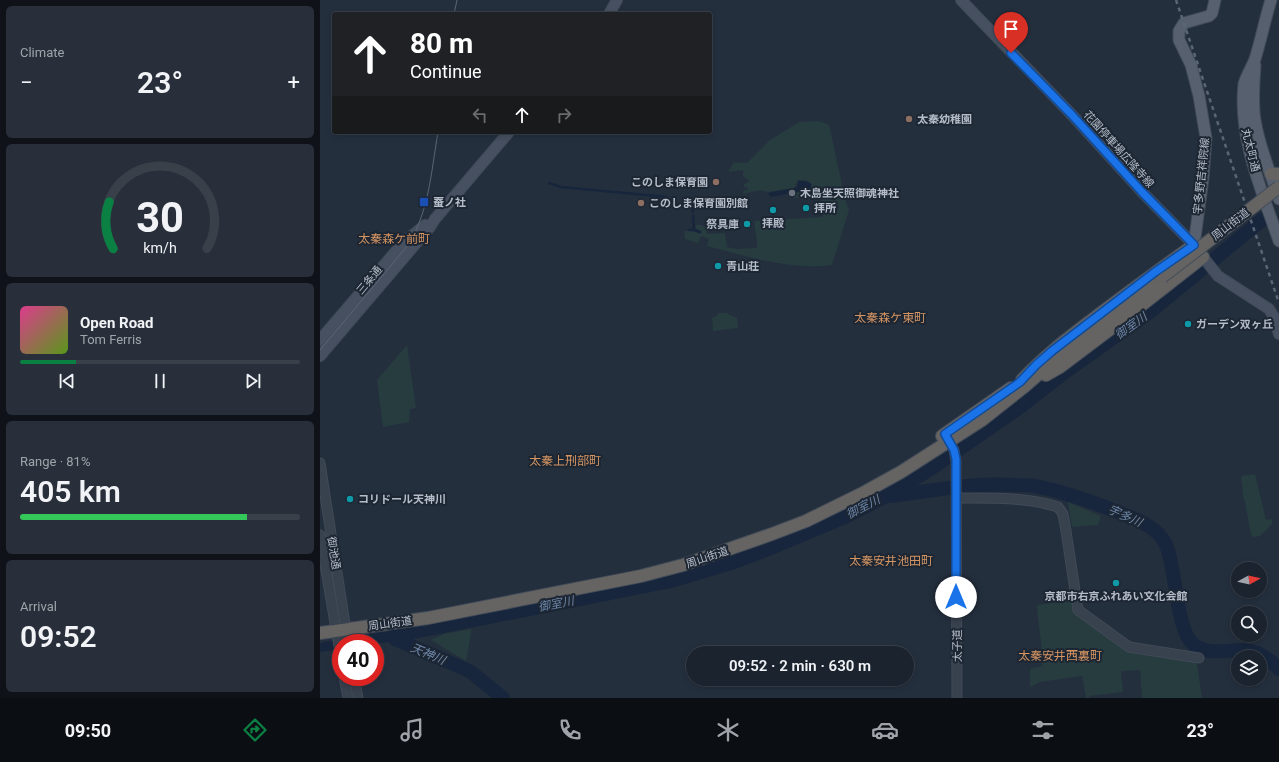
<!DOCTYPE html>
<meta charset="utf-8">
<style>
:root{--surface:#1b232e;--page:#282f3a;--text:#f1f3f6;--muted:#a0a4aa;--line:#39404a;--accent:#0b8043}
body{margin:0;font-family:Roboto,"Noto Sans JP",sans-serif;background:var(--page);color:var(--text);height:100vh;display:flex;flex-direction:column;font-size:15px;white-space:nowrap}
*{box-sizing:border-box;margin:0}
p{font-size:13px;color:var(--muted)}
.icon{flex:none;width:22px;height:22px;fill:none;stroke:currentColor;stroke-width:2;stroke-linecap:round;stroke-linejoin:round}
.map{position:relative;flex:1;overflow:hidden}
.side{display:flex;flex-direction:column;gap:6px;padding:6px;background:#0f1319;width:320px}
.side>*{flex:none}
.banner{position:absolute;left:12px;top:12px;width:380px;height:122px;border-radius:4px;box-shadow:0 2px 6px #0003,0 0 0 1px var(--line);background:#202124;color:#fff;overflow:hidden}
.needle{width:26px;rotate:82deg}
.tools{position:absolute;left:911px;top:562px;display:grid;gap:8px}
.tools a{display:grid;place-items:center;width:36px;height:36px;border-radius:50%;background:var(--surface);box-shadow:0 2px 6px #0003,0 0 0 1px var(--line);font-size:20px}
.speed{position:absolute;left:12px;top:634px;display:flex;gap:8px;font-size:20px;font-weight:700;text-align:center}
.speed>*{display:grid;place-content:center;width:52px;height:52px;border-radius:50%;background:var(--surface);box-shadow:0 2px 6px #0003,0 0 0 1px var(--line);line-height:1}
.speed .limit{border:6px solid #d22;background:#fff;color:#111}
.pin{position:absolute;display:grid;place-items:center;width:34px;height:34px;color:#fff;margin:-41px -17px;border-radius:50% 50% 50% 0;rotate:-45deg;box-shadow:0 0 4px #0007}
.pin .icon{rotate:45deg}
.me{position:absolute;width:44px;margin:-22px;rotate:0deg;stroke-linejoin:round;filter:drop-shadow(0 0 3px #0008)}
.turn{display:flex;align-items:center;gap:14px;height:84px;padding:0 12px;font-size:18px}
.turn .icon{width:52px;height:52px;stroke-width:2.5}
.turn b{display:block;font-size:28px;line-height:34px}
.lanes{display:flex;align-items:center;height:38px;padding:0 12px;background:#0003;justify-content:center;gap:20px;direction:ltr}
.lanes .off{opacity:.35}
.big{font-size:30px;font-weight:600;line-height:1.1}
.side .tile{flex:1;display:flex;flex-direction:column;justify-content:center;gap:6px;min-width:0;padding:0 14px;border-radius:6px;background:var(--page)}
.side .dial{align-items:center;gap:0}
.dial svg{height:104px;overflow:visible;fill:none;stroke:var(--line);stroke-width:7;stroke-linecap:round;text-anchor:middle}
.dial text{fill:var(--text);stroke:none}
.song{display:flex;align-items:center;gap:12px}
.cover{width:48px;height:48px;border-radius:6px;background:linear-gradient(135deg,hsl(330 70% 55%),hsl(90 70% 35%))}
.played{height:4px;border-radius:2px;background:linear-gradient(90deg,var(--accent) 20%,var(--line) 20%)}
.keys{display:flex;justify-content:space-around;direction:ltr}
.heat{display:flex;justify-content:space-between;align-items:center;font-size:22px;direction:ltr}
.charge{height:6px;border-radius:3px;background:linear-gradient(90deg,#34c759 81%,var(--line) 0)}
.trip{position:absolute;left:366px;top:646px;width:228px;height:40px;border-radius:20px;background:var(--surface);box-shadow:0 2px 6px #0003,0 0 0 1px var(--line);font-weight:600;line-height:40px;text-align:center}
.dock{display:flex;height:64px;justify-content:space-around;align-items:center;background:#0b0e12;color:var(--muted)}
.dock .icon{width:28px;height:28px}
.dock .active{color:var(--accent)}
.dock b{font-size:18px;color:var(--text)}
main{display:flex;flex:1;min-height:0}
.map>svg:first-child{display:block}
.green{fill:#263c3f}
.water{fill:#17263c}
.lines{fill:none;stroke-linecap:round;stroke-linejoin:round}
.stream{stroke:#17263c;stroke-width:2.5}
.river{stroke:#17263c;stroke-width:14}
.tertiary-casing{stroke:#414a57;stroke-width:11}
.secondary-casing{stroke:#414a57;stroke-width:12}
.primary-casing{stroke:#414a57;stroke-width:13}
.trunk-casing{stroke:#434c59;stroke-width:14}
.tertiary{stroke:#38414e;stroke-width:9}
.secondary{stroke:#465061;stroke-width:10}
.primary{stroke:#56606e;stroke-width:11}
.trunk{stroke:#656462;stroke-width:12}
.tram{stroke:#5a6575;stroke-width:1}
.rail{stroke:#5a6575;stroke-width:2.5;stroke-dasharray:4 4;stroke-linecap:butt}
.trunk-bridge-casing{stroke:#434c59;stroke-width:14;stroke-linecap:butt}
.trunk-bridge{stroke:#656462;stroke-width:12}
.route-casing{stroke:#114b97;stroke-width:10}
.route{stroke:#1a73e8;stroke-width:7}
.education-dot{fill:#8d6e63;stroke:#1d2633;stroke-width:1.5}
.worship-dot{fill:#6b7280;stroke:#1d2633;stroke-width:1.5}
.transit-dot{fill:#1a4fb4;stroke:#1d2633;stroke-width:1.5}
.culture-dot{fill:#0f9aa8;stroke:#1d2633;stroke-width:1.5}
.labels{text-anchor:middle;stroke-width:4;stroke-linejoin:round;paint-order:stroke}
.poi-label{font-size:11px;font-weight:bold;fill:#b4bcc9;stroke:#1d2633;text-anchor:start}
.street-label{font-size:11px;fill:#b4bcc9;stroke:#1d2633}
.neighbourhood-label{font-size:12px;fill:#d59563;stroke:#1d2633}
.water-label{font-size:12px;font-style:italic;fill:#6d86a8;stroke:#1d2633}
</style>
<main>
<section class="side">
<div class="tile"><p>Climate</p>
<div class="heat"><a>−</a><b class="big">23°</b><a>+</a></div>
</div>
<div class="tile dial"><svg viewBox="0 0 100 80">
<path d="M14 69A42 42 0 1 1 86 69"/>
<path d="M14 69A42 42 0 0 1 11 33" stroke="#0b8043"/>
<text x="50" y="56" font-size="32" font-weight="700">30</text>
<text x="50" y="72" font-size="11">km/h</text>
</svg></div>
<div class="tile">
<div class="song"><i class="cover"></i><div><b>Open Road</b><p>Tom Ferris</p></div></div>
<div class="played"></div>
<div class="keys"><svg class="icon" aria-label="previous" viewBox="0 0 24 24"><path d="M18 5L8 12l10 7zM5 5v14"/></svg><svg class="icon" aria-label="pause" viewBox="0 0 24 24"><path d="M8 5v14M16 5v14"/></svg><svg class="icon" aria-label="next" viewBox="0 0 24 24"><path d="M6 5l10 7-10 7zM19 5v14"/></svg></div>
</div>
<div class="tile"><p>Range · 81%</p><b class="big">405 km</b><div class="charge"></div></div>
<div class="tile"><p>Arrival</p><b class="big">09:52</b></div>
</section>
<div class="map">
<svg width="959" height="698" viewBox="0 0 959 698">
<rect width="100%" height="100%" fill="#242f3e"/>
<path class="green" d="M498,121l10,3 2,5 16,74 3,7 -17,55c-42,6 -85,-9 -125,-19l2,-7 -8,-3 -3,7 -13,-4 -1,-8h10l6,3 1,-2 -5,-4v-3h5l5,2 1,7 18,-1 2,14 9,2 21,-1v-6l-3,-21 69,-4v-13l-2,-5c-8,-1 -29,1 -33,-4l4,-2 18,-3 2,-6c-5,-4 -8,-4 -14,-4l-4,8 -26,4 -8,-2 -17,4v-3l5,-1 -1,-3h-3v-3l3,-1 2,-3 -6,-3v-7l-15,2 6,-10 13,1 23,-23 26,-16 4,-2z
M398,313h8l11,5 1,10 -25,3 -1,-13 5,-2z
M87,345l9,63 -6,1 -1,13 -26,5 -6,-47z
M935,474l11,46 6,-1v5l-12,12 -6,1 -3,-2 -1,-5 -5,-29h-1l-3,-23 1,-2z
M748,502l33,14 -3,9 -26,2z
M753,600l2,12 56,40 60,7 6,5 5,34h-60l-2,-28 -19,1 2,21 -34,4v2h-3l-4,-22 -42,6 -10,5v-18l12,-3c1,-21 -4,-40 -5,-61z
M151,629v4l-5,28 -35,-21 13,-6z"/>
<path class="water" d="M478,181c5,0 9,-1 13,3v3l-3,3 -37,7 -3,-3 3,-2 23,-4 3,-1z
M89,628v1l3,1 1,6 -1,5 2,1 -2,8 -4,-2 -1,2 -11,-3 1,-3 -8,-2 -14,2v-1h-34v6l-21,3v-8l3,-2 60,-10 10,1v-2z"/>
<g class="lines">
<path class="stream" d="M229,183l12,4 106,10
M372,206l1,6
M373,216l1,14 6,2
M369,230h5"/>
<path class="river" d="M570,496c43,-5 82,-14 126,-11 6,0 12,0 18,1 29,5 56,15 84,26 17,7 40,14 48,33 10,22 10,85 27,99 18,14 38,3 58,7 12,3 20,10 28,18
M73,636l278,-55 63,-19 27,-10 86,-36 37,-19 45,-27 91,-63 45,-35 86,-61 112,-92
M75,639l54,23 22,10 32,26"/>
<defs>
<path id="tertiary" d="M626,436l8,14 2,11 1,237
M0,463l28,180
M636,498c34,0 70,-1 102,9l5,7 3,17 12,79 51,37 70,11
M0,535l21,123
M24,677l4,21
M34,677l4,21"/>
<path id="secondary" d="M641,0l111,115 70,77 52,53
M289,14l8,-14
M883,257l15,19 51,33 5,8 5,17
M0,340l83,-97 22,-18
M0,356l110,-129 5,-8 74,-87"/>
<path id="primary" d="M951,0c-6,19 -10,40 -16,59 -3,8 -9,17 -11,25 -6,54 18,107 35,157
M935,65c-1,18 -3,37 0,55 4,27 16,54 24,79
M879,252l-5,-7 9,-67 3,-40 -7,-42 -8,-31 -12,-25v-9l5,-8 25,-7 3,-3 3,-13"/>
<path id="trunk" d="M951,174h8
M726,375l14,-8 69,-52 74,-58
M702,380c23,-25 49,-44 75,-64 32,-24 64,-48 97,-71
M622,436l69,-48
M0,633l108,-15 213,-42 42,-11 89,-31 34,-13 57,-28 38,-21 81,-52 43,-34 24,-21 113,-88"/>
</defs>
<use href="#tertiary" class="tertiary-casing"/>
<use href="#secondary" class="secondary-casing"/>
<use href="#primary" class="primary-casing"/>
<use href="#trunk" class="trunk-casing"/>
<use href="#tertiary" class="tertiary"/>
<use href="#secondary" class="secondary"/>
<use href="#primary" class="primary"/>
<use href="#trunk" class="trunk"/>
<path class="tram" d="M134,14l3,-14
M0,350l84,-100c25,-33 27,-78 34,-118"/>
<path class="rail" d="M856,0l103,303"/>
<defs>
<path id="trunk-bridge" d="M842,277l117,-90"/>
</defs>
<use href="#trunk-bridge" class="trunk-bridge-casing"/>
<use href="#trunk-bridge" class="trunk-bridge"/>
</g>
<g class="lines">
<defs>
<path id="route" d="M636,597v-138l-2,-9 -9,-16 75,-52 16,-17 16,-14 103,-79 39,-27 -52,-53 -70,-77 -61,-62"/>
</defs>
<use href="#route" class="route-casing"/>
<use href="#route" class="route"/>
</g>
<g class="education-dot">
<circle cx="589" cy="119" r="4"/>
<circle cx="396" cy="182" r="4"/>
<circle cx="321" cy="203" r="4"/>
</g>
<circle class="worship-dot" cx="472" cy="193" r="4"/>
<rect class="transit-dot" x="99" y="197" width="10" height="10" rx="2"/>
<g class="culture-dot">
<circle cx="486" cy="208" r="4"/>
<circle cx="453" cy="210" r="4"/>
<circle cx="427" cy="224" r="4"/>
<circle cx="398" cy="266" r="4"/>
<circle cx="868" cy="324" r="4"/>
<circle cx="30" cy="499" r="4"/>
<circle cx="796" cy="583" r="4"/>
</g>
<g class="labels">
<g class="poi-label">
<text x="597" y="123">太秦幼稚園</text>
<text x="388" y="186" text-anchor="end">このしま保育園</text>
<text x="480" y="197">木島坐天照御魂神社</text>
<text x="113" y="206">蚕ノ社</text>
<text x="329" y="207">このしま保育園別館</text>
<text x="494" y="212">拝所</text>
<text x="453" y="227" text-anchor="middle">拝殿</text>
<text x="419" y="228" text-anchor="end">祭具庫</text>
<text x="406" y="270">青山荘</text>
<text x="876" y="328">ガーデン双ヶ丘</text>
<text x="38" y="503">コリドール天神川</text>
<text x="796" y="600" text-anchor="middle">京都市右京ふれあい文化会館</text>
</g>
<g class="street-label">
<text transform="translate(799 149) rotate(48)" y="4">花園停車場広隆寺線</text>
<text transform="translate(931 150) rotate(76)" y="4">丸太町通</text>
<text transform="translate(881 176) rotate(-84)" y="4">宇多野吉祥院線</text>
<text transform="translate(910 224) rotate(-38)" y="4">周山街道</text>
<text transform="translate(49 280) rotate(-50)" y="4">三条通</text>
<text transform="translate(14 553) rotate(81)" y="4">御池通</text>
<text transform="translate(387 557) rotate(-19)" y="4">周山街道</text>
<text transform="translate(70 623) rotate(-8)" y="4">周山街道</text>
<text transform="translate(637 646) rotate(-90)" y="4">太子道</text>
</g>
<g class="neighbourhood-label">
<text x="74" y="243">太秦森ケ前町</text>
<text x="570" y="322">太秦森ケ東町</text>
<text x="245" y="465">太秦上刑部町</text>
<text x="571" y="565">太秦安井池田町</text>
<text x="740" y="660">太秦安井西裏町</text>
</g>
<g class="water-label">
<text transform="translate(811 326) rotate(-36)" y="4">御室川</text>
<text transform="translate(543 507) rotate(-28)" y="4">御室川</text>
<text transform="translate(805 516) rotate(24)" y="4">宇多川</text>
<text transform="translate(236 604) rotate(-11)" y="4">御室川</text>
<text transform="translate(108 654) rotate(23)" y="4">天神川</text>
</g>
</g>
</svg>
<div class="tools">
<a><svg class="needle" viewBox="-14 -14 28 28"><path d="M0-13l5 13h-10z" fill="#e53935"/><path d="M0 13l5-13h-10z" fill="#a0a4aa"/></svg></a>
<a><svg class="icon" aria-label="search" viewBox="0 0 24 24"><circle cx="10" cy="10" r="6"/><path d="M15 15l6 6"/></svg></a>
<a><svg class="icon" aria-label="layers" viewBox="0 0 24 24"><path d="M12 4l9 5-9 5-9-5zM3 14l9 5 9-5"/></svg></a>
</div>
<div class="speed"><div class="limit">40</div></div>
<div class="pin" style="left:691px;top:53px;background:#d93025"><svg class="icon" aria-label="arrive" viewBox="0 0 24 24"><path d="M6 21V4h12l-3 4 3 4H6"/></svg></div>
<svg class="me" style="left:636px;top:597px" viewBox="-20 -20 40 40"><circle r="19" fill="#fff"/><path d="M0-13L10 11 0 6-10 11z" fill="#1a73e8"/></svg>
<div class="trip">09:52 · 2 min · 630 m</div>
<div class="banner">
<div class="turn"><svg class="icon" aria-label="ahead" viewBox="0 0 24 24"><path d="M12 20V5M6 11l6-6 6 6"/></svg><div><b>80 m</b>Continue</div></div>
<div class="lanes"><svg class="icon off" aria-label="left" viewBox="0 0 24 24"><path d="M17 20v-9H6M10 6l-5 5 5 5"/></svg><svg class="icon" aria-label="ahead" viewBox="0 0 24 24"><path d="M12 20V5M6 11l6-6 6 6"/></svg><svg class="icon off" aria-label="right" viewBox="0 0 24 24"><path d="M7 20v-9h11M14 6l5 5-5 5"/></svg></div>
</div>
</div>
</main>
<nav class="dock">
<b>09:50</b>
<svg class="icon active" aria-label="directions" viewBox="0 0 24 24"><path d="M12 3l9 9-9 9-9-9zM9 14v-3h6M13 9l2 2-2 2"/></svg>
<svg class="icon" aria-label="music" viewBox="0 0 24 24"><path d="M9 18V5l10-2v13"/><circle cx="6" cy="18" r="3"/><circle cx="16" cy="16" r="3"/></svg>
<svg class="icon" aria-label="phone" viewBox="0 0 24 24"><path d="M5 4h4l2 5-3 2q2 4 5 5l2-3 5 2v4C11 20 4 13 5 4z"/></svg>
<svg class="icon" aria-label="climate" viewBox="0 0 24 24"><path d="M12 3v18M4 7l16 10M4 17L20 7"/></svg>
<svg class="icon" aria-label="car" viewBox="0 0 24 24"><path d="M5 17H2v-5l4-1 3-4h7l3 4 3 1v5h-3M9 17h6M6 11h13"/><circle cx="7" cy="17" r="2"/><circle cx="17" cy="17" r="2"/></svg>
<svg class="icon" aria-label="filters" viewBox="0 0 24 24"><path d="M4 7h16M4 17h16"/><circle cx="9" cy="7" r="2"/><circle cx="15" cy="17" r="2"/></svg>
<b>23°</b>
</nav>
